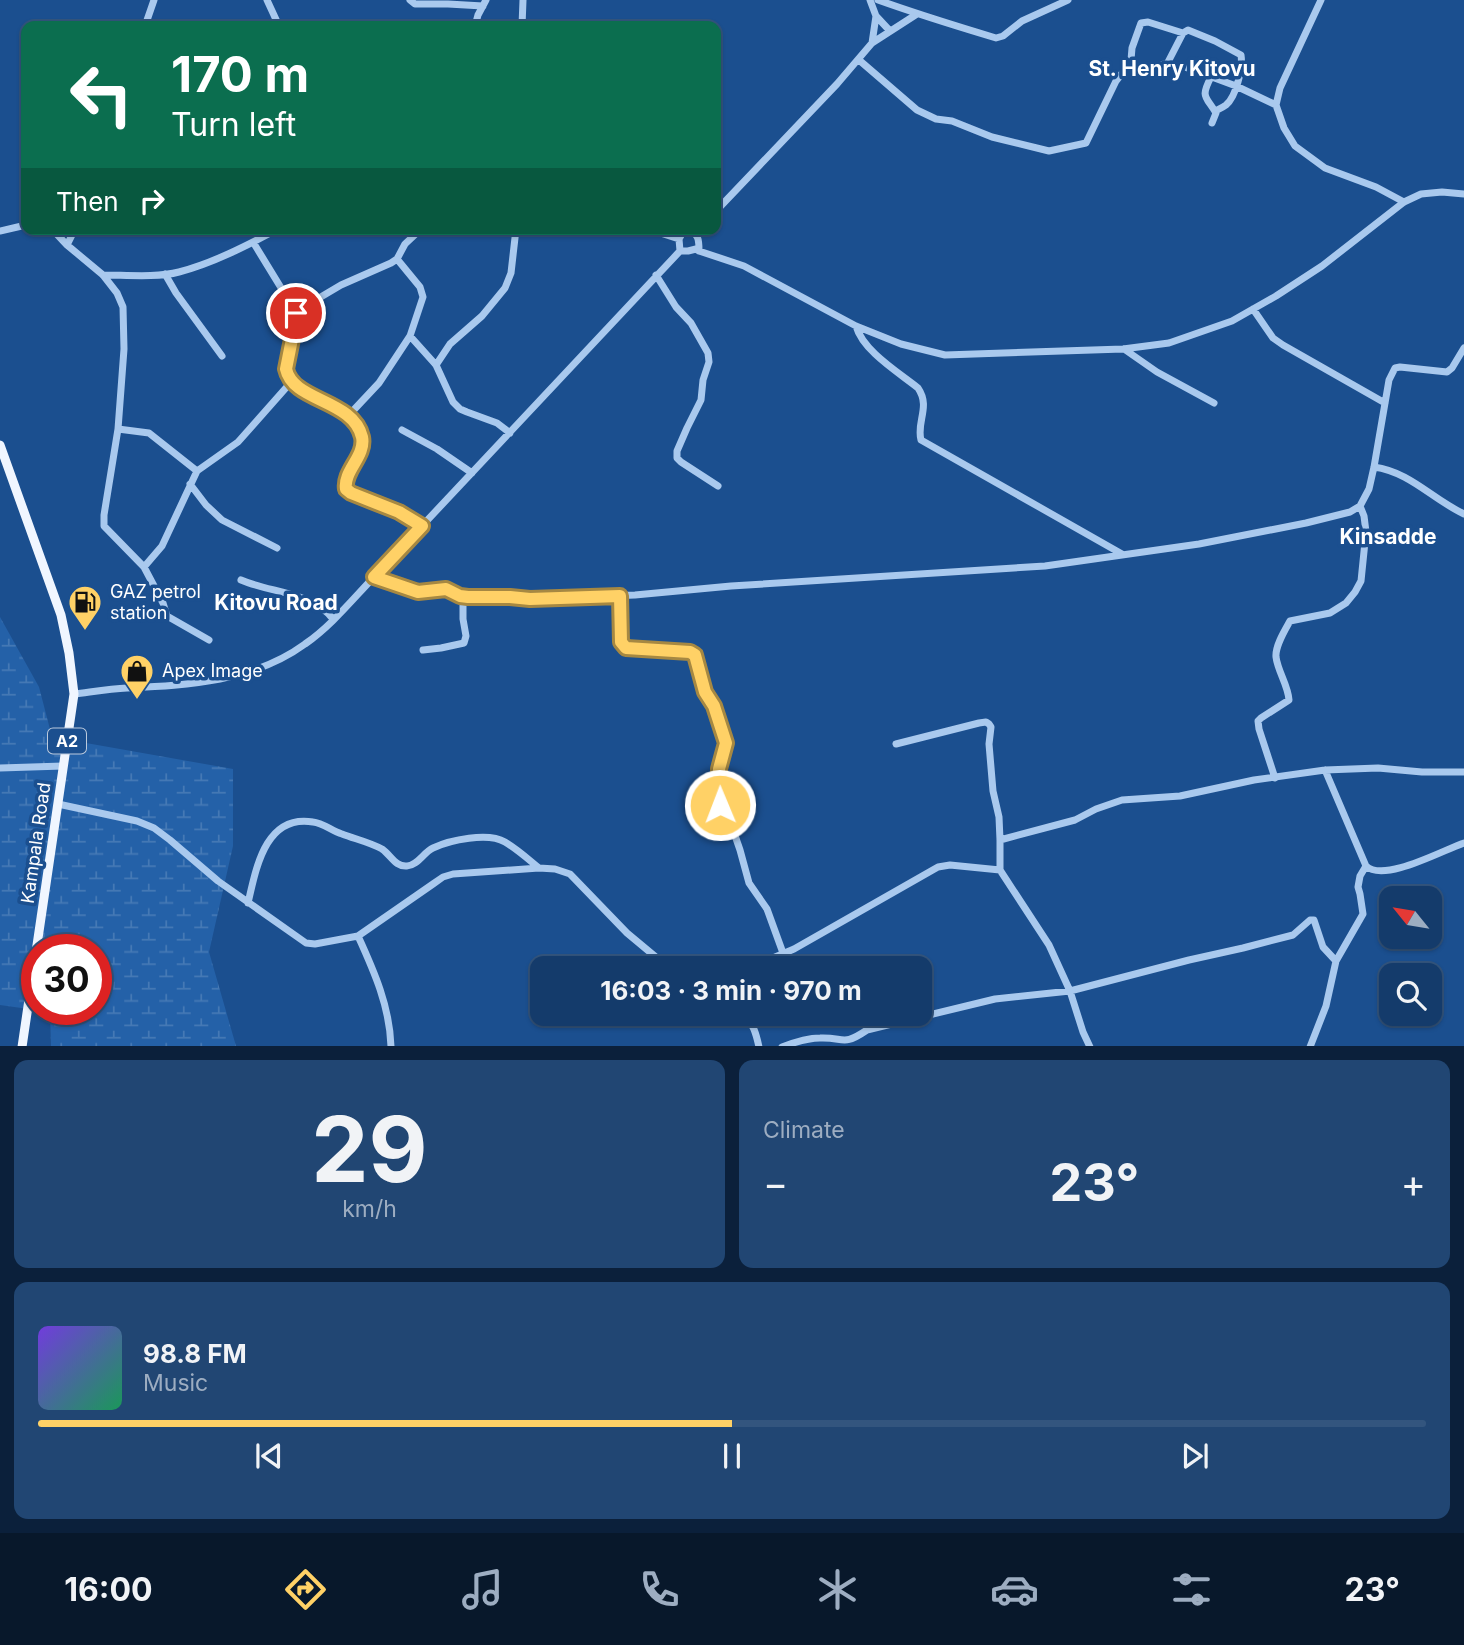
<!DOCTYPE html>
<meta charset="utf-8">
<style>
:root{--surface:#143b6b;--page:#214673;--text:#f1f3f6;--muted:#9dadc1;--line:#33557e;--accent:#ffd166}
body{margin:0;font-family:Inter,sans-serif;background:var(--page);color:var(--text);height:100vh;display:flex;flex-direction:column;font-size:26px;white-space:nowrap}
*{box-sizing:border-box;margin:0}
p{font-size:23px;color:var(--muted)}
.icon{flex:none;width:38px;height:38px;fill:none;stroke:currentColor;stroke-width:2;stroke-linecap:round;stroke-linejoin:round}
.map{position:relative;height:1046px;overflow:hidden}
.panel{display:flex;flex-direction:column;gap:14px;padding:14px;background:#0b203b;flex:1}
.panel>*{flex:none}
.hud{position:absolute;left:21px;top:21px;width:700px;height:214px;border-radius:14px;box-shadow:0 2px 5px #0004,0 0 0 2px var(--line);background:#0b6e4f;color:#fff;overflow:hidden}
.needle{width:46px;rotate:300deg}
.controls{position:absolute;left:1379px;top:886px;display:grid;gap:14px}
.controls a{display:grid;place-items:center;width:63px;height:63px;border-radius:14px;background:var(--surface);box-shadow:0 2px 5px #0004,0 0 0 2px var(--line);font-size:35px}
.speed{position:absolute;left:21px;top:934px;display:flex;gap:14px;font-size:35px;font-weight:700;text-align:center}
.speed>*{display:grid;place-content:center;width:91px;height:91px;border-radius:50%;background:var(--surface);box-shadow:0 2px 5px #0004,0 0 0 2px var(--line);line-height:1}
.speed .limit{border:10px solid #d22;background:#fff;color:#111}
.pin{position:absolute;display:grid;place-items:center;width:60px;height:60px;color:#fff;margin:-30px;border:4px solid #fff;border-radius:50%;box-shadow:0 2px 7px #0007}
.me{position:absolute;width:77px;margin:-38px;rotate:359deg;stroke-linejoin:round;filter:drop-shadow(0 0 5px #0008)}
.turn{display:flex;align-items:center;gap:24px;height:147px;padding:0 35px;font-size:32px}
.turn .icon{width:91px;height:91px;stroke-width:2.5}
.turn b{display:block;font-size:49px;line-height:60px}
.then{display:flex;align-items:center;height:66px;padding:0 35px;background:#0003;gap:14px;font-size:26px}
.big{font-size:52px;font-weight:700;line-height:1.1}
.panel .widget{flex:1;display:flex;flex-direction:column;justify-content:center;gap:10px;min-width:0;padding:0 24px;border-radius:14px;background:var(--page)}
.panel .dial{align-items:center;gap:0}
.dial b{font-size:91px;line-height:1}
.song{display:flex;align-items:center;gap:21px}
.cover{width:84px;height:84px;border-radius:10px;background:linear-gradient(135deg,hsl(260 70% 55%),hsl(150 70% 35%))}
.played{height:7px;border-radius:4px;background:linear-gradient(90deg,var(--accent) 50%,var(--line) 50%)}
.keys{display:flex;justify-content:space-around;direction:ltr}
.heat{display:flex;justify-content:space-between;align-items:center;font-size:38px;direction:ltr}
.panel .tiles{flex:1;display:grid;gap:14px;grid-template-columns:1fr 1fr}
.widget:last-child{grid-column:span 2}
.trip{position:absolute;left:530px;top:956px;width:402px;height:70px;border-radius:14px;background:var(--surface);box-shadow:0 2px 5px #0004,0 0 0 2px var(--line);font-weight:700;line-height:70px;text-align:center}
.dock{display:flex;height:112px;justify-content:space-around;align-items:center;background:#08182b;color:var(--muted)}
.dock .icon{width:49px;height:49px}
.dock .current{color:var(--accent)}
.dock b{font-size:32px;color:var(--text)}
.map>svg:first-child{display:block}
.wetland{fill:url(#wetland-marsh);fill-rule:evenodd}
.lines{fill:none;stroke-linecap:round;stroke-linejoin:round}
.minor{stroke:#a9c9ee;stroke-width:7}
.major{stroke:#f0f6ff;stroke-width:9}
.route-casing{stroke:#a68842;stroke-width:18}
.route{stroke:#ffd166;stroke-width:12}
.labels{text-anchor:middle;stroke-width:7;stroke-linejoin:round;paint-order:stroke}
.shield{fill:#1b4f8f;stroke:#bbcadd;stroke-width:2}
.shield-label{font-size:16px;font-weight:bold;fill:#fff}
.poi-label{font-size:18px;fill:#fff;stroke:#1b4f8f;text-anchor:start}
.street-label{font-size:18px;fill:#fff;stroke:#1b4f8f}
.quarter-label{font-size:21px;font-weight:bold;fill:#fff;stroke:#1b4f8f}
</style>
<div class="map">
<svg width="1464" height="1047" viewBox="0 0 1464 1047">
<defs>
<pattern id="wetland-marsh" width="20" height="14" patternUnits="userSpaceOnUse" patternTransform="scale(1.75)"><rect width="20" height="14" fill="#2461a8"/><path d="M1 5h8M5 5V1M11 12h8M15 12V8" fill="none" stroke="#4579b5"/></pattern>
</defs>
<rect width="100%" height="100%" fill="#1b4f8f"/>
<path class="wetland" d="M0,617l39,70 13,50 181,32v77l-24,106 27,94h-185l-1,-34 -50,-7zM37,950h59v60h-59z"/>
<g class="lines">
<path class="minor" d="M267,0l12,26
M410,0l5,4h33l35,2
M870,0l6,16 -4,27
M878,0c39,14 78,26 118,38l7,-2 19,-15 46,-21
M1321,0l-41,88 -4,17 8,23 11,18 30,22 51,19 28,15
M876,16l14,15
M145,26l9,-26
M475,26l3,-11 8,-15
M522,26l1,-26
M859,60l58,50 19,9 16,2 40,16 57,14 37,-8 30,-62 7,-9 11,-5 33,-3 18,3 51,19 40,19
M1131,60l1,-12 9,-25 7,-1 35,11
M1167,64l16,-31 5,-3 27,11 26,14c2,13 -5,42 -15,50 -4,3 -7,4 -11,6
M1211,77c-11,21 -5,19 5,36l-4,10
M716,211l121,-127 35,-41 45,-29
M52,229l15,16 36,30 14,18 6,14 1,42 -6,80 -14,86v11l40,41 19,36 4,13 42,24
M648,229l31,10
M0,231l26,-6
M687,231c12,1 12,10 12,20l-3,-2 -8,2h-8l-1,-12 4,-7z
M67,245l8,-16
M699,251l45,15 112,60 45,18 44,11 178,-6 46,-6 63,-22 44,-25 46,-30 82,-64 17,-8 21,-2 22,2
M165,274l11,19 46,63
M103,275c23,0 53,3 76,-3 34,-9 67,-26 99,-43
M656,275l20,32 15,16 17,30 1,9 -6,18 -2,20 -14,28 -10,23v7l4,4 37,24
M294,309l20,-8 27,-16 50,-22 6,-4 8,-15 16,-15
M1253,309l20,29 10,7 102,58
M856,326c7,25 42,46 62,62 13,19 -2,34 3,52l201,114
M410,336l26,29 17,37 7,7 7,3 30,11 13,10
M1124,349l33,23 57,31
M436,365l14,-21 32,-28 23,-28 6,-15 5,-44
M292,381c8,6 17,13 27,18 6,4 13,6 20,9 17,9 28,28 21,46 -5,11 -16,22 -14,35l5,4 48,19 23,14
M349,415l30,-32 31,-47 13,-39 -3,-10 -23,-28
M118,429l31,4 48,38
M402,430l35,19 35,24
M1374,467c36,5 58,32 90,47
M190,484l16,21 16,15 55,28
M144,567l18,-21 35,-75 41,-29 54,-61 -4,-7 -2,-5 10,-50 -2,-10 -41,-67
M374,577l44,14 28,-2 14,7 70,3 105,-4 96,-9 314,-20 154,-22 107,-21 44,-11 10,-6 9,-17 5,-22 15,-87 6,-12 5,-1 47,5 5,-4 12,-20
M241,580c30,13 71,12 92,39
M620,596l1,46 5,6 64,4 5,3 7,29 3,8 9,14 12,37 -7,26 1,36 11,19 9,26 9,33 18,26 16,44
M423,650l18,-2 23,-5 2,-7 -3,-17v-18l-3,-5
M74,694c17,-2 35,-5 53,-6 62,-3 126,-6 178,-44 26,-18 47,-44 69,-67l306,-326
M896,744l83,-21 7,-1 3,2 2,3 -2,17 4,47 6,26 1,23v30
M0,768l63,-2
M1325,770l41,96c18,17 77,-16 98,-23
M1275,778l-16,-49 -1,-8 3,-3 28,-18c-1,-15 -11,-28 -13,-43 -1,-11 9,-27 14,-36l40,-8 16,-10 9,-11 6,-11 5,-49 -2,-16 -4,-10
M58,804l79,17 17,7 16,12 48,41 88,62 9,1 43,-8 75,-52 10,-7 10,-3 86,-6 16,1 15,5 57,59 42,35
M1000,840l75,-20 21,-11 26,-9 58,-4 74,-16 71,-10 53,-2 44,4h42
M248,903c8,-34 17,-89 65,-81 10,1 19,9 29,12 13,5 27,8 40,15 9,6 13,18 25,17 10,0 17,-14 26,-18 17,-8 55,-16 72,-6 12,7 23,17 34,26
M358,936c16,35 32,71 33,111
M749,968l45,-19 144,-82 12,-2 50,5 49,75 21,46 13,41 7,15
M743,1013c10,10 13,20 16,34
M782,1047c13,-5 25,-9 38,-9 25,-1 22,9 47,-8l128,-31 75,-8 119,-31 54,-12 50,-13 17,-15h4l9,27 13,14
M1310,1047l16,-41 10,-45 27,-47 -3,-20 -2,-7 2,-11 6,-10"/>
<path class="major" d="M0,445l61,170 8,38 5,41 -52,353"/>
</g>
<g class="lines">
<defs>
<path id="route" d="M296,313v6l-10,50c7,33 67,30 76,68 4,19 -19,34 -16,52l5,4 48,19 23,14 -48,51 44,15 28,-3 14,7 8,1h42l20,2 90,-3 1,46 5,6 64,4 5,3 10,37 9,14 12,37 -7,26 1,36"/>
</defs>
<use href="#route" class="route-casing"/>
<use href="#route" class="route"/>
</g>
<defs>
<symbol id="fuel-pin" viewBox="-11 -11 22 30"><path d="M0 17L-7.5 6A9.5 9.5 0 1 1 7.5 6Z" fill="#ffd166" stroke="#1b4f8f"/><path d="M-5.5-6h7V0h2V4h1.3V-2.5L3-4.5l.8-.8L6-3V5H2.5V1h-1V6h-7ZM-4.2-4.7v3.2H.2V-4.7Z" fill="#111"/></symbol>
<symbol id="shop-pin" viewBox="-11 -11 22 30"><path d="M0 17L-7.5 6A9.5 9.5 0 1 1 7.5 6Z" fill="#ffd166" stroke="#1b4f8f"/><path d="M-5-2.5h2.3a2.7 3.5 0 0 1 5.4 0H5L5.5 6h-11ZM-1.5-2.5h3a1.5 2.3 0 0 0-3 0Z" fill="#111"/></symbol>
</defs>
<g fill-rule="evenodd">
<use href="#fuel-pin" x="66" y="583" width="38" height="52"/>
<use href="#shop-pin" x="118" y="652" width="38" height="52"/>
</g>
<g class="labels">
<rect class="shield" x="48" y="728.5" width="38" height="25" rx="5"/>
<g class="shield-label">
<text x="67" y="747">A2</text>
</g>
<g class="poi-label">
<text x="110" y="598">GAZ petrol<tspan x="110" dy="21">station</tspan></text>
<text x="162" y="677">Apex Image</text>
</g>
<g class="street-label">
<text transform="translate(36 843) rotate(-82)" y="6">Kampala Road</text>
</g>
<g class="quarter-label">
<text x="1172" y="76">St. Henry Kitovu</text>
<text x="1388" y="544">Kinsadde</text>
<text x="276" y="610">Kitovu Road</text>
</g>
</g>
</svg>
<div class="controls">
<a><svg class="needle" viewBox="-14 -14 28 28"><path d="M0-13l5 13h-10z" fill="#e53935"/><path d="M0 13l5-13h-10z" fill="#9dadc1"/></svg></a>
<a><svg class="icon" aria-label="search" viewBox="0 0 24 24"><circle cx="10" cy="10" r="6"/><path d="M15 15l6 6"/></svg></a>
</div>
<div class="speed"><div class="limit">30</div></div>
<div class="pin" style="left:296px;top:313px;background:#d93025"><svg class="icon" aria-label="arrive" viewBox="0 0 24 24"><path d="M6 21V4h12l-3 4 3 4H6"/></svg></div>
<svg class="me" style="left:720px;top:805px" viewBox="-20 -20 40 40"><circle r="17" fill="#ffd166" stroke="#fff" stroke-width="3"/><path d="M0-11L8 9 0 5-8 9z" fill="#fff"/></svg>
<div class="trip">16:03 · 3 min · 970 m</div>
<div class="hud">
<div class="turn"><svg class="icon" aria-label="left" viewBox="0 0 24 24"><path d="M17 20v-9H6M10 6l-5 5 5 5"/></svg><div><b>170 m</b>Turn left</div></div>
<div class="then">Then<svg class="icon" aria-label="right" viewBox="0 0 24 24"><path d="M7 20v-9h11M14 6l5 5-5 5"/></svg></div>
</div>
</div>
<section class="panel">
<div class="tiles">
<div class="widget dial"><b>29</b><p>km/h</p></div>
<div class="widget"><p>Climate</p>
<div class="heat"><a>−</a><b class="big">23°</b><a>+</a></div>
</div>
<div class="widget">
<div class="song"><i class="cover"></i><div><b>98.8 FM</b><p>Music</p></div></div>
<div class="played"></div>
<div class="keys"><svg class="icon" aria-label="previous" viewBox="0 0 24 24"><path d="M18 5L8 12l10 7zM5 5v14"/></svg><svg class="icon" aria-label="pause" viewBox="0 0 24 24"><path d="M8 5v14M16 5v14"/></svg><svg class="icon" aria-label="next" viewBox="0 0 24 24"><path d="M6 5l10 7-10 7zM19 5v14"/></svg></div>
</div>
</div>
</section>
<nav class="dock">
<b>16:00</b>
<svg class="icon current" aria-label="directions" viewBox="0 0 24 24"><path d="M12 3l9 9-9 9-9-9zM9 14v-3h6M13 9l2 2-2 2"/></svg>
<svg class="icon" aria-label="music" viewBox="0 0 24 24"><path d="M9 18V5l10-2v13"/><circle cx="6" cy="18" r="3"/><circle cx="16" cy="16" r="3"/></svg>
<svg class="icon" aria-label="phone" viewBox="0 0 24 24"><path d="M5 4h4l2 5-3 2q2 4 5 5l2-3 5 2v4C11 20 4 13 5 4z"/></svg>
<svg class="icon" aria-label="climate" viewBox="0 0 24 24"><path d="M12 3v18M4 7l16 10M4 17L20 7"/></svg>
<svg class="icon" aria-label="car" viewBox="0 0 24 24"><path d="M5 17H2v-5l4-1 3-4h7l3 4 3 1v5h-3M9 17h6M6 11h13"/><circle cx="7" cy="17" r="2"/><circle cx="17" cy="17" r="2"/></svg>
<svg class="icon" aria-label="filters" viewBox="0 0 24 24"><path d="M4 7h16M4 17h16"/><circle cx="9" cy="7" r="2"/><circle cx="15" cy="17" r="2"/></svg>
<b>23°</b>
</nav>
